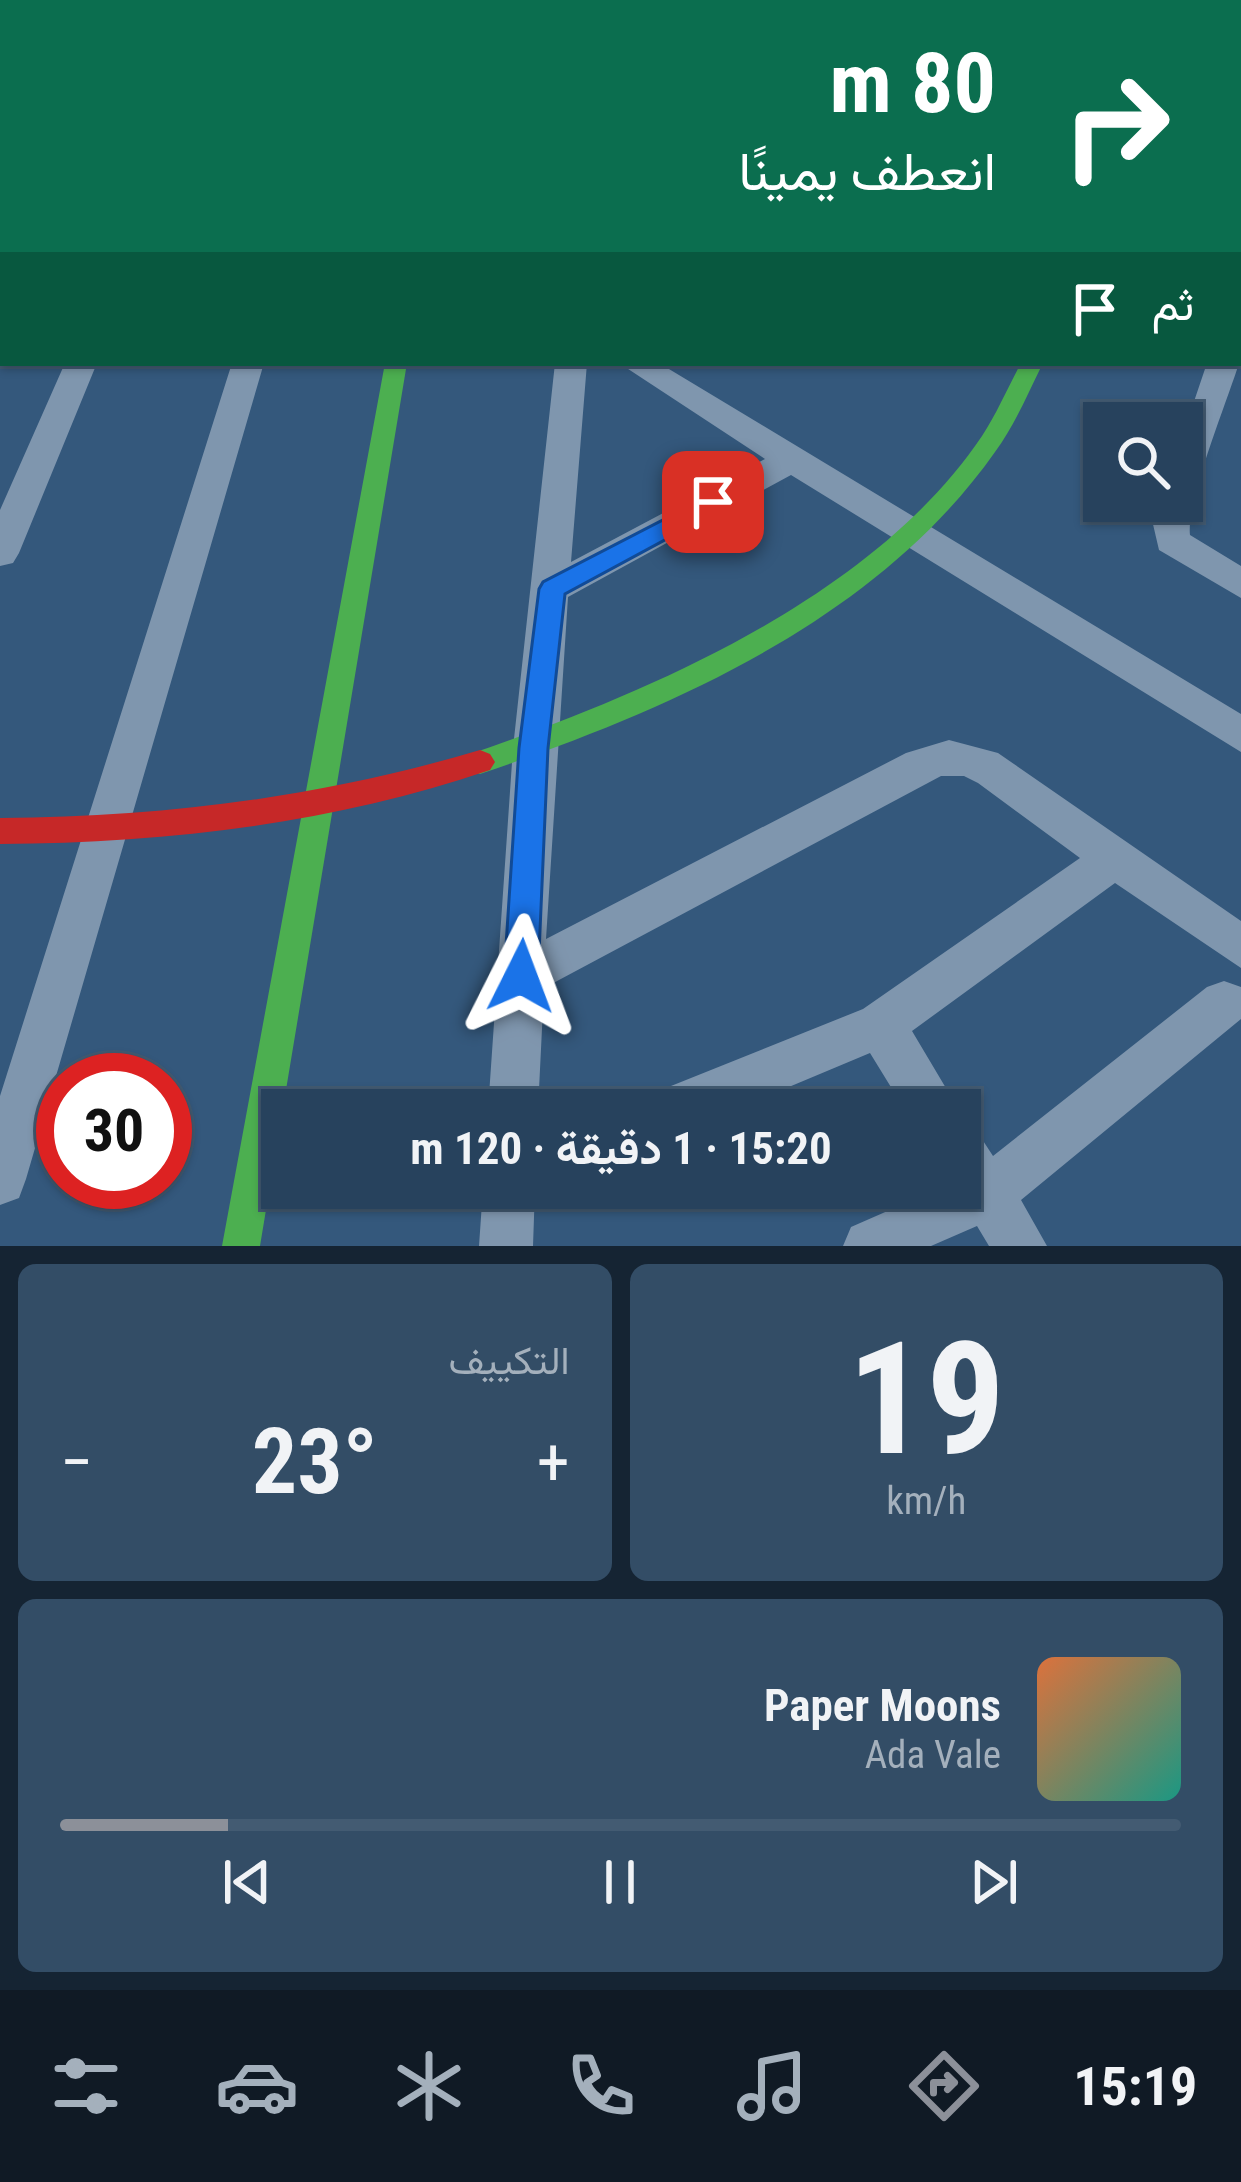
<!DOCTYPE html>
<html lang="ar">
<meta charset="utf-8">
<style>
:root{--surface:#27425d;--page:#334d66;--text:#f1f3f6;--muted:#a4b0bc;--line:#435b72;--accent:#8c9099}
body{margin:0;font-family:"Roboto Condensed",Vazirmatn,sans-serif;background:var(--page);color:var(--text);direction:rtl;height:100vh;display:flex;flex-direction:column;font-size:45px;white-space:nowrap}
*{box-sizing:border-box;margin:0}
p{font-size:39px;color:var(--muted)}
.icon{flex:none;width:66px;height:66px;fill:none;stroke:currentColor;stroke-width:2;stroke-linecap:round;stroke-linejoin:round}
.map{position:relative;height:1246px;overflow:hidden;direction:ltr}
.side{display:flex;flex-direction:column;gap:18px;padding:18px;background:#152433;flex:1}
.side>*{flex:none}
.hud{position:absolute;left:0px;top:0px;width:1242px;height:366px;box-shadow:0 3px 9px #0004,0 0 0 3px var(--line);direction:rtl;background:#0b6e4f;color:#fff;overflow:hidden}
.controls{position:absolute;left:1083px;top:402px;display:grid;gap:24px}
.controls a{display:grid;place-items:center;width:120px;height:120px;border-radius:0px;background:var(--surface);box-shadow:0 3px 9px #0004,0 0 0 3px var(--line);font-size:60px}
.speed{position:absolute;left:36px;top:1053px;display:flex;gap:24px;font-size:60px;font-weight:700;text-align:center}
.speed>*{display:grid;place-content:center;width:156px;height:156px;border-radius:50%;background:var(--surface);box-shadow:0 3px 9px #0004,0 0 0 3px var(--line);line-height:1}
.speed .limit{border:18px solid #d22;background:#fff;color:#111}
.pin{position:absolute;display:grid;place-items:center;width:102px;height:102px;color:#fff;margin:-51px;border-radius:24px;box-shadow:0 6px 18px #0006}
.me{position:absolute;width:132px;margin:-66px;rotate:3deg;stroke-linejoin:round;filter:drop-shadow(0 0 9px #0008)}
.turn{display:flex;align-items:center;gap:42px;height:252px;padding:0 48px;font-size:54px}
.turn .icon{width:156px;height:156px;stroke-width:2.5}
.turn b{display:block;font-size:84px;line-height:102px}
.then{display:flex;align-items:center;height:114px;padding:0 48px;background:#0003;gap:24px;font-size:45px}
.big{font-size:90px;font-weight:700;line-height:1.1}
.side .widget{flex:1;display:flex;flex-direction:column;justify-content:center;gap:18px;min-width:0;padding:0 42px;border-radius:18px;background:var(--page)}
.side .dial{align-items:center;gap:0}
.dial b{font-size:156px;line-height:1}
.song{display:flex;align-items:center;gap:36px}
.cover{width:144px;height:144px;border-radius:18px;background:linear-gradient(135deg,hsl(20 70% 55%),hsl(170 70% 35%))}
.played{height:12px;border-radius:6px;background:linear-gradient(90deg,var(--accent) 15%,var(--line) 15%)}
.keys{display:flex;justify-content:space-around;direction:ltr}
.heat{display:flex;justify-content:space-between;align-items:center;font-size:66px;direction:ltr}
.side .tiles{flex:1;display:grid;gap:18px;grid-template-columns:1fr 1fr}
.widget:last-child{grid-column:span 2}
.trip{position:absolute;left:261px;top:1089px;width:720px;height:120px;border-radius:0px;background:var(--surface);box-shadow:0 3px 9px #0004,0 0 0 3px var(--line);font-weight:700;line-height:120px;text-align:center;direction:rtl}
.menu{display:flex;height:192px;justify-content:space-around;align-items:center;background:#101a25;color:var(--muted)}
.menu .icon{width:84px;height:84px}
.menu .current{color:var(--accent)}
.menu b{font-size:54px;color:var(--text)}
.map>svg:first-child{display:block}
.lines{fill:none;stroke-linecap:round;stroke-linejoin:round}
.street{fill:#7f96ae;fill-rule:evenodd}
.fast{fill:#4caf50;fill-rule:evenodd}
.jam{fill:#c62828;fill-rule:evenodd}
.route{fill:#1a73e8;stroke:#114b97;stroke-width:3}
</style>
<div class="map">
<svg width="1241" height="1246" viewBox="0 0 1241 1246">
<rect width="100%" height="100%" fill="#34587c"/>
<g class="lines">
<path class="street" d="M553,0h24v3h-24z
M672,0h24v3h-24z
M973,0h24l2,3h-24z
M1159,0h79l-81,3z
M1239,170h2v16h-2z
M3,229v18l-3,1v-18z
M1239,362v1c-12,39 -53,138 -49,172l51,31v32l-82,-48 -7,-30 8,-19h22v-64l25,-74z
M65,363h32l-78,190 -6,10 -13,3v-56z
M232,363h32l-238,816 -7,19 -19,7v-109z
M555,363h32l-16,199 194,-103 -146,-96h40l582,351v38l-450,-277 -223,122 -22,342 360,-186 43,-13 49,13 243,168v47l-126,-85 -203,148 47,79h-54l-35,-57 -136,57h-85l7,-18 207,-83 217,-151 -102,-75 -14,-7h-23l-397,212 -6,122h-50l25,-362z
M1224,981l17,6v32l-220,181 26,46h-58l-12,-20 -46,20h-88l8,-19 89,-39h20v-63l18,8 15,23 214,-169z
M483,1188h52l-2,58h-54z"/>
<path class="fast" d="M1239,69h2v10h-2z
M0,148h3v12h-3z
M385,363h22l-147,883h-38z
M1021,363h22c-15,30 -28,62 -48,89 -119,169 -326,258 -515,322l-10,-4 -5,-8 5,-8c178,-61 403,-156 512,-318 15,-23 26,-49 39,-73z"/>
<path class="jam" d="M480,750l10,4 5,8 -5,8c-159,54 -323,73 -490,74v-26c165,-1 322,-21 480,-68z"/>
</g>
<path class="route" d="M713,494l9,2v13l-157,85 -17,154 -10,228 -5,11 -12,4 -12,-4 -5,-11 15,-228 20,-159 4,-7z"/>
</svg>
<div class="controls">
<a><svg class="icon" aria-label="search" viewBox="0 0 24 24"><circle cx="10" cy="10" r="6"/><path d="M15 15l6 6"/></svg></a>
</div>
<div class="speed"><div class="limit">30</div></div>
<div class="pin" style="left:713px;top:502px;background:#d93025"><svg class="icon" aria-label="arrive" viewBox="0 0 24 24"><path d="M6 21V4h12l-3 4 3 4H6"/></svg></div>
<svg class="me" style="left:521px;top:976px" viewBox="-20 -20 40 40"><path d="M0-17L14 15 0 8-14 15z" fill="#1a73e8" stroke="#fff" stroke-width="4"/></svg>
<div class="trip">15:20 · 1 دقيقة · 120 m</div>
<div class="hud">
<div class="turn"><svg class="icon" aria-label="right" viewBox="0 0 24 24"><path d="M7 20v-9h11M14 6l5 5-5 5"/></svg><div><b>80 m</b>انعطف يمينًا</div></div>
<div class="then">ثم<svg class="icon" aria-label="arrive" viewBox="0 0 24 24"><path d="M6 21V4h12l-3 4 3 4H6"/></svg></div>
</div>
</div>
<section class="side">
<div class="tiles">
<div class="widget dial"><b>19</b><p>km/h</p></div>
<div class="widget"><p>التكييف</p>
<div class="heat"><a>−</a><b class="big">23°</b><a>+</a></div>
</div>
<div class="widget">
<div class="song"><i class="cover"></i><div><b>Paper Moons</b><p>Ada Vale</p></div></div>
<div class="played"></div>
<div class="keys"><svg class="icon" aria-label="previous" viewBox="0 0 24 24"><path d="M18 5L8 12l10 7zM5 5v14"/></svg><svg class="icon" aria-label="pause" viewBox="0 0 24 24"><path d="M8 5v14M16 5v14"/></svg><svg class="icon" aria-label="next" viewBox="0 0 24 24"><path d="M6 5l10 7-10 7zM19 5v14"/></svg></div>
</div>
</div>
</section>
<nav class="menu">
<b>15:19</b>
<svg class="icon current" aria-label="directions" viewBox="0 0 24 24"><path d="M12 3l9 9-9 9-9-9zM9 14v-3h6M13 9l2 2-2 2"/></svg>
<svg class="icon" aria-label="music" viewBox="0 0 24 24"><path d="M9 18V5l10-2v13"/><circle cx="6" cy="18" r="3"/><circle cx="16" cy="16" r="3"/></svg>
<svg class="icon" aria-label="phone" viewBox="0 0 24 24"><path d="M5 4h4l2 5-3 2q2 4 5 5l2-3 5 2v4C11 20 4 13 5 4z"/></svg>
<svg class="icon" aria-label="climate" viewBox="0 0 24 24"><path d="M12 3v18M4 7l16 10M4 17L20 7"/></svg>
<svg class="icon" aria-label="car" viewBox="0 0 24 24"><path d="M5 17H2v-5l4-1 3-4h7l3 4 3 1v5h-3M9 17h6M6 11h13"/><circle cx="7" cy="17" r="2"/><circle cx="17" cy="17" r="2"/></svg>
<svg class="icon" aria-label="filters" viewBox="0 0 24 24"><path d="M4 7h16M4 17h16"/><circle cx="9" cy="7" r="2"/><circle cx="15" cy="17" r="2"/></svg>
</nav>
